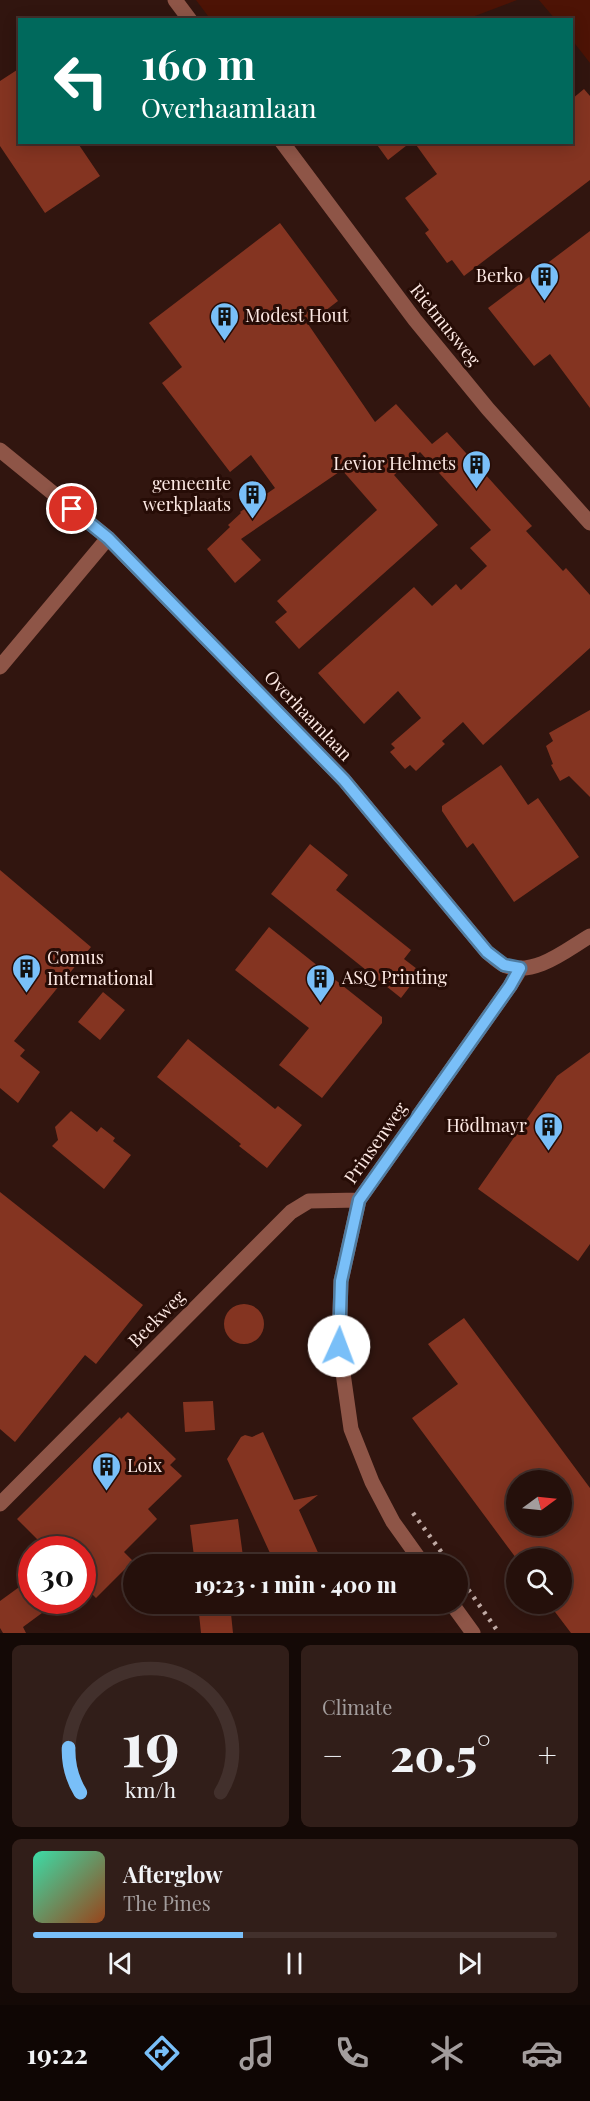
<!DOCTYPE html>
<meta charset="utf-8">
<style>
:root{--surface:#25100b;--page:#311e19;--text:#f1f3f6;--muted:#a39d9d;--line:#42302c;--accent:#79bff8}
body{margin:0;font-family:"Playfair Display",serif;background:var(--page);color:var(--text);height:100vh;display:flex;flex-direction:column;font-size:22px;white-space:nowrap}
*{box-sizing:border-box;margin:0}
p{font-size:20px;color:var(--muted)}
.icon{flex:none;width:33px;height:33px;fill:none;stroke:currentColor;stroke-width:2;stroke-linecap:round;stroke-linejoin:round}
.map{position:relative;height:1633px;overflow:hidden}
.sheet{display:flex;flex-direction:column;gap:12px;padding:12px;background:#140906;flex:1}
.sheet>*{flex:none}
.hud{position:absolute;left:18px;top:18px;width:555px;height:126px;border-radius:0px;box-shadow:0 3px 15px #0003,0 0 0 2px var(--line);background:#00695c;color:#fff;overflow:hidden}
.needle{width:39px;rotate:75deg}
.fabs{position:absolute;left:506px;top:1470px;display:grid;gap:12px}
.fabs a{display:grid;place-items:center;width:66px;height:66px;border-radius:50%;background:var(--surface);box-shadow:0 3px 15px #0003,0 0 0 2px var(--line);font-size:30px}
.speed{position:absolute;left:18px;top:1536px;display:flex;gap:12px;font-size:30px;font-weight:700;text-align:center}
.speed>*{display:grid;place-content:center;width:78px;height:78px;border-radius:50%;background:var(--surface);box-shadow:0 3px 15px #0003,0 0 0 2px var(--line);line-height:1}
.speed .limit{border:9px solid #d22;background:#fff;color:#111}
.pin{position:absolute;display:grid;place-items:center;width:51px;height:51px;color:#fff;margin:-26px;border:3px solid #fff;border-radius:50%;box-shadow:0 2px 6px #0007}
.me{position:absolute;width:66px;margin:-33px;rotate:2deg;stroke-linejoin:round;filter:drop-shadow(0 0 4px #0008)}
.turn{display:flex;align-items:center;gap:21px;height:126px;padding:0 24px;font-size:27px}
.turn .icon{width:78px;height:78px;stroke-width:2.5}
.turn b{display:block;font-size:42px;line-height:51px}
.big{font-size:45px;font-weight:800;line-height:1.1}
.sheet .widget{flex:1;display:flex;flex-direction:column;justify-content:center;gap:9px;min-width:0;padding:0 21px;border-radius:9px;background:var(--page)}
.sheet .dial{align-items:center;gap:0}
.dial svg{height:156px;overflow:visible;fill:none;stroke:var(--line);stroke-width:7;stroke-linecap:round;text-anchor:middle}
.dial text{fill:var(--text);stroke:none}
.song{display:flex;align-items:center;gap:18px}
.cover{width:72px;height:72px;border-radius:9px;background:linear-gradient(135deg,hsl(160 70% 55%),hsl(20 70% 35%))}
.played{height:6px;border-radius:3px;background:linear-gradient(90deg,var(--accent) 40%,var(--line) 40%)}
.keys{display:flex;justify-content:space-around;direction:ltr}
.heat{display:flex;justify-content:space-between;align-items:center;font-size:33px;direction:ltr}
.sheet .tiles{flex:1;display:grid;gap:12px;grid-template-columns:1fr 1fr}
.widget:last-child{grid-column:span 2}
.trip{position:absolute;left:123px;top:1554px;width:345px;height:60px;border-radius:30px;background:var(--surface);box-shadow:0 3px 15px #0003,0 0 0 2px var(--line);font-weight:800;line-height:60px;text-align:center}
.tab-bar{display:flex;height:96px;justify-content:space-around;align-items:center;background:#0f0604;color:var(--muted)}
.tab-bar .icon{width:42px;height:42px}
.tab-bar .selected{color:var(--accent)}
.tab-bar b{font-size:27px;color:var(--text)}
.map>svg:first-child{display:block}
.green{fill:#4d1305}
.building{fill:#843421;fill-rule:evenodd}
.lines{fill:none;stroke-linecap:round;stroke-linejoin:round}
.minor{stroke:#8e5547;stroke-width:15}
.rail{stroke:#c0aaa4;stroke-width:4.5;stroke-dasharray:3 6;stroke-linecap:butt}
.route-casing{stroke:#4f7ca1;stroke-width:15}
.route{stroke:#79bff8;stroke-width:10}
.labels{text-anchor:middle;stroke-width:6;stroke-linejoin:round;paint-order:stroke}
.poi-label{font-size:18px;fill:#fde9e4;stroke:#260c06;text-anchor:end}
.street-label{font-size:18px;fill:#fde9e4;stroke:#260c06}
</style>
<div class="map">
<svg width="590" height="1633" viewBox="0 0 590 1633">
<rect width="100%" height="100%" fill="#31150f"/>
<path class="green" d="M196,0h321l-50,19 -256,1z
M539,0h51v63l-18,-23v-20l-17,-1z"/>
<path class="building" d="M20,68v74h57l23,34 -55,37 -45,-67v-65z
M584,89l6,7v84l-126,96 -12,-16 -5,3 -22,-30 4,-3 -24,-32 32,-24 -23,-32h158v-43z
M375,142h36l-23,18z
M280,223l58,78 -30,23 67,98 21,-18 36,40 15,-12 85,94 -6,5 37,40 3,-3 24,27v53l-107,97 -20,-23 -21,19 3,3 -29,27 -6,-6 -5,4 -15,-17 5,-4 -4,-4 30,-26 -23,-27 -34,33 -46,-51 96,-86 18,19 24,-22 5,6 26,-24 -17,-18 21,-18 -71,-78 -26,23 44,50 -139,124 -24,-27 12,-10 -10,-11 100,-91 -35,-40 -101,69 20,21 -26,23 -28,-34 23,-22 -2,-2 13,-12 -1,-1 35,-24 -24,-33 -21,17 -68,-89 20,-16 -33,-44z
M590,231v177l-40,-54 -16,12 -46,-58z
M590,710v87l-21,-21 -9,5 -9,-16 2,-1 -7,-18 7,-5 -4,-8z
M501,765l27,40 10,-7 41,59 -65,45 -41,-59 -6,5 -25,-37v-5z
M310,844l38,31 -12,15 75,60 -7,9 17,13 -20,26 -130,-104z
M0,870l91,77 -77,94 11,9 -5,6 20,16 -22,31 -18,-15z
M269,927l113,90v6l-60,75 -43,-33 30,-37 -74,-58z
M103,992l22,18 -25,30 -22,-18z
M188,1039l87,70 3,-3 24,19 -35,43 -28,-22 2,-2 -84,-67z
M590,1052v192l-12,17 -100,-72 79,-113z
M71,1111l26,21 4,-5 14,11 -2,3 18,14 -27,34 -52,-43 6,-6 -3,-13z
M0,1192l143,113 -47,59 -11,-9 -70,87 -15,-13z
M224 1324a20 20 0 1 1 40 0a20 20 0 1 1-40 0Z
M464,1318l126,170v145h-19l-22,-29h12v-46h-45l-104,-140 46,-34 -30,-40zM516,1480h45v46h-45z
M213,1401l2,29 -30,2 -2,-30z
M128,1412l48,47 -6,6 12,11 -34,33 9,10 -33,33 9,9 -37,37 -14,-14v-34h-34l-31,-31 103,-102 1,2z
M263,1432l31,68 24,-5 -19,15 21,47 -6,7h-39l-48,-105 14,-22 4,-2 7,2z
M238,1519l6,45h-49l-5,-39z
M22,1585l10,15 10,13 -19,14 3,6h-23l-3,-5v-27z
M198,1604h32l3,29h-32z"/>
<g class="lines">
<path class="minor" d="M175,0l15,20
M282,142l133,178 73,89 102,114
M0,450l108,88 236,242 143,172c5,4 12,11 19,14 30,10 60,-16 84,-30
M0,667l108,-129
M0,1504l291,-292 18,-11 50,-1
M423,1564l-30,-42 -21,-40 -21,-53 -12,-84 2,-64 18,-81 151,-214 11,-18
M452,1604l21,29"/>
<path class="rail" d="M413,1513l37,51
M458,1575l41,58"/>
</g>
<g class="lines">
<defs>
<path id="route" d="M72,509l36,29 236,242 143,172 17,13 16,3 -10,18 -151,214 -18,81 -2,65"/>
</defs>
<use href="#route" class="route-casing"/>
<use href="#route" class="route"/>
</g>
<defs>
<symbol id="building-pin" viewBox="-11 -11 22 30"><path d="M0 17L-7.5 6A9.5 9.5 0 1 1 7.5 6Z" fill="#79bff8" stroke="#260c06"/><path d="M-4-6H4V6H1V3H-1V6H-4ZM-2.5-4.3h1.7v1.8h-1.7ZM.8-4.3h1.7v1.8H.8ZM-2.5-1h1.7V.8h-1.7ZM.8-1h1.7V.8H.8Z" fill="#111"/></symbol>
</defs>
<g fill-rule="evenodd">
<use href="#building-pin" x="528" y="260" width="33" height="45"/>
<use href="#building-pin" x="208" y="300" width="33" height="45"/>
<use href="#building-pin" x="460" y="448" width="33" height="45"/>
<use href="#building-pin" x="236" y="478" width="33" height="45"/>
<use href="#building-pin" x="10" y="952" width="33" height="45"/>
<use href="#building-pin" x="304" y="962" width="33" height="45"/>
<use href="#building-pin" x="532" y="1110" width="33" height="45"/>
<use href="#building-pin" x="90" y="1450" width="33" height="45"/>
</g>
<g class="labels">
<g class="poi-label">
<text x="523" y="282">Berko</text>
<text x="245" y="322" text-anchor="start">Modest Hout</text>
<text x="456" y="470">Levior Helmets</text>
<text x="231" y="490">gemeente<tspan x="231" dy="21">werkplaats</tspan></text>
<text x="47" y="964" text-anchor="start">Comus<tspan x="47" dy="21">International</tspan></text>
<text x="342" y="984" text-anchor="start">ASQ Printing</text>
<text x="527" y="1132">Hödlmayr</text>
<text x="127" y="1472" text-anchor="start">Loix</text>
</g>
<g class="street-label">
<text transform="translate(445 325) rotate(51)" y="6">Rietmusweg</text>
<text transform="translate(308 716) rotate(46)" y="6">Overhaamlaan</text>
<text transform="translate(376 1143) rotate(-55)" y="6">Prinsenweg</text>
<text transform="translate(157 1319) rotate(-45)" y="6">Beekweg</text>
</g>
</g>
</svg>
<div class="fabs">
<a><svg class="needle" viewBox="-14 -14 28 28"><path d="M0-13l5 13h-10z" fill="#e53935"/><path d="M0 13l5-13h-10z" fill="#a39d9d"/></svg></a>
<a><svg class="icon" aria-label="search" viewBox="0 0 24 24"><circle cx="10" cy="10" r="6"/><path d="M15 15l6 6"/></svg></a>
</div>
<div class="speed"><div class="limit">30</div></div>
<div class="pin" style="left:72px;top:509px;background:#d93025"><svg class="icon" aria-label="arrive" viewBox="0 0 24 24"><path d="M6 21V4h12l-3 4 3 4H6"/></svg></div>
<svg class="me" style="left:339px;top:1346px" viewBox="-20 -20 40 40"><circle r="19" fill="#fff"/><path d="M0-13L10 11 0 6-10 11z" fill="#79bff8"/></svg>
<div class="trip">19:23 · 1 min · 400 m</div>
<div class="hud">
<div class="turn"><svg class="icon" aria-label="left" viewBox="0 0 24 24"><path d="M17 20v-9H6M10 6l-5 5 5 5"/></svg><div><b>160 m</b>Overhaamlaan</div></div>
</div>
</div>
<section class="sheet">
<div class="tiles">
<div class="widget dial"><svg viewBox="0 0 100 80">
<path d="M14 69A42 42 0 1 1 86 69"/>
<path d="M14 69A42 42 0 0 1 8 46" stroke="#79bff8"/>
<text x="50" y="56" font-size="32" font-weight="700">19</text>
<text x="50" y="72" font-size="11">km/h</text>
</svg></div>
<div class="widget"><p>Climate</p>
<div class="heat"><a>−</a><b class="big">20.5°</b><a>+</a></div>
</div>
<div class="widget">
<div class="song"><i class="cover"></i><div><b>Afterglow</b><p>The Pines</p></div></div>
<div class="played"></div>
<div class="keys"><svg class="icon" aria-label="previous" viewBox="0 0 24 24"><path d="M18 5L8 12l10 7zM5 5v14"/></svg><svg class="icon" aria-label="pause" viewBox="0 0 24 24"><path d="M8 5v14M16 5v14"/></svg><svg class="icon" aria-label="next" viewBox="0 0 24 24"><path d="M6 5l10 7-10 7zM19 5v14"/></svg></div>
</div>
</div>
</section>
<nav class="tab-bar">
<b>19:22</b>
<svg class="icon selected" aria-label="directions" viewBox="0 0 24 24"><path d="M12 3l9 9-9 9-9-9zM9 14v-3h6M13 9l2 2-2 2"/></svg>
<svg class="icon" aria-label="music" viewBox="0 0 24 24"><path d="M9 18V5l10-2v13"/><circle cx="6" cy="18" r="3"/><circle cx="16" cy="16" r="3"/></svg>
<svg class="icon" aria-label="phone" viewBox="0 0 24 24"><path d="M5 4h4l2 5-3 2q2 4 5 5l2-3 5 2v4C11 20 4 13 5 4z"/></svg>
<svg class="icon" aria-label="climate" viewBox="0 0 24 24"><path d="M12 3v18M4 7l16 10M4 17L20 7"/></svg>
<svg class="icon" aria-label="car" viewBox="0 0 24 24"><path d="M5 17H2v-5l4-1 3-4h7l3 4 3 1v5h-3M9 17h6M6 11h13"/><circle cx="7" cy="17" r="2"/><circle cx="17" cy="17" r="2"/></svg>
</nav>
